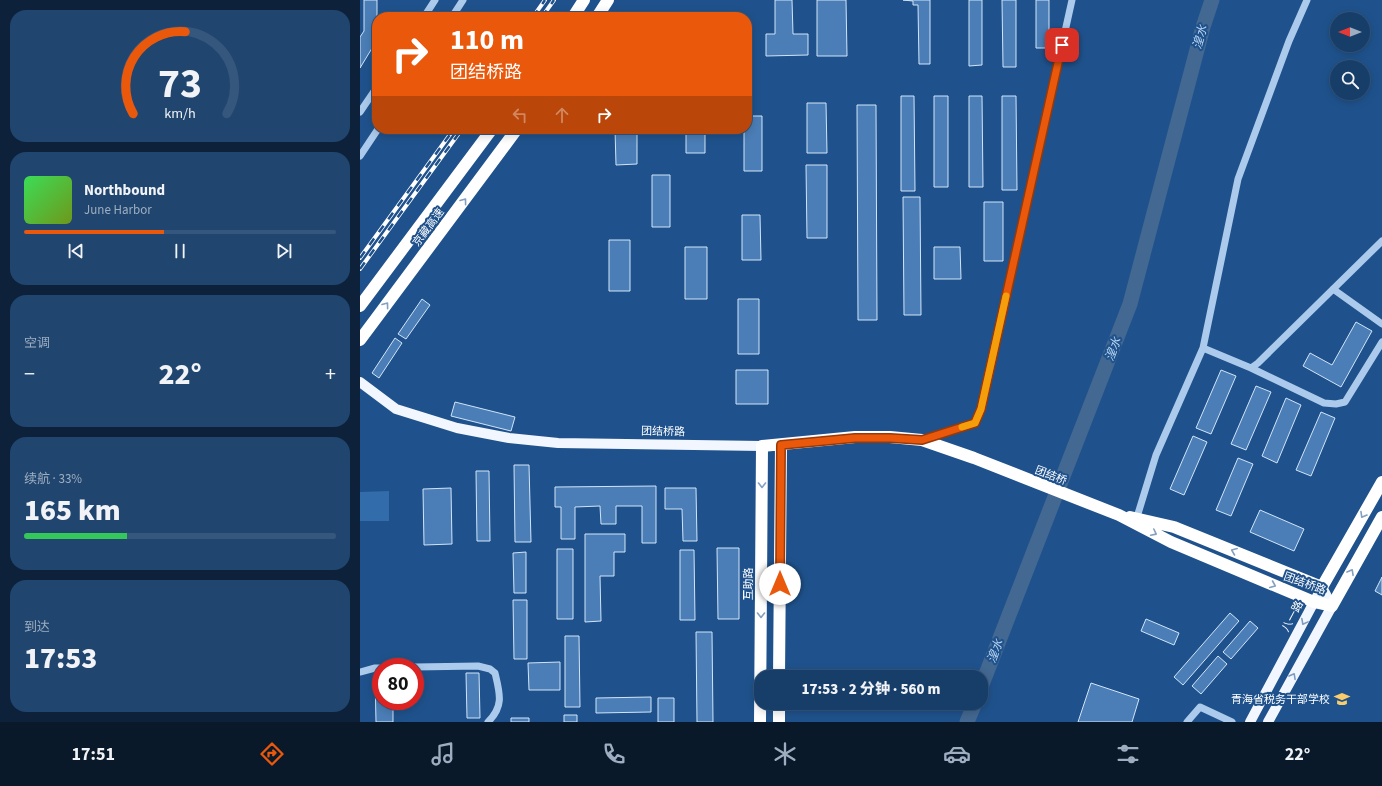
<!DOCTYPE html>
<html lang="zh">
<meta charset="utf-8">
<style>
:root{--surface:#173e69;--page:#20456f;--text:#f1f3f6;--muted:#9eaec0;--line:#36577d;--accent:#ea580c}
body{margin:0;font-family:"Source Sans 3","Noto Sans SC",sans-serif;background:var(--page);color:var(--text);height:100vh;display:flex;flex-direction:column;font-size:15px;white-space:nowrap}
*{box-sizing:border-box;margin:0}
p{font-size:13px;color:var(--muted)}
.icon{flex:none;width:22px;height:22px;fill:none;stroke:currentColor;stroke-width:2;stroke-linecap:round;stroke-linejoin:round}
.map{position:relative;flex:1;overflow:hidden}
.panel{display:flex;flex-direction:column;gap:10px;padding:10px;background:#0d223a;width:360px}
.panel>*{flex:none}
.top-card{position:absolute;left:12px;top:12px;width:380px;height:122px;border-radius:16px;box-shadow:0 2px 10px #0003,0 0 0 1px var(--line);background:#ea580c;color:#fff;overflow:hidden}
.needle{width:26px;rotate:270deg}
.controls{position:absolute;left:970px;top:12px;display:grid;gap:8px}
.controls a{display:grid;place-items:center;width:40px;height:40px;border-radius:50%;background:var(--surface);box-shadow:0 2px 10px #0003,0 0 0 1px var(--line);font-size:20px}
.speed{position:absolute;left:12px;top:658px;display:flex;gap:8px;font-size:20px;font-weight:700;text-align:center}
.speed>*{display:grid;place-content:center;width:52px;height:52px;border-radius:50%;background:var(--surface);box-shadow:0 2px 10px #0003,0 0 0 1px var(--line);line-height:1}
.speed .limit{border:6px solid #d22;background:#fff;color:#111}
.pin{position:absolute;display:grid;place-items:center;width:34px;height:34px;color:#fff;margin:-17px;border-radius:8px;box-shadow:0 2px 6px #0006}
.me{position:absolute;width:44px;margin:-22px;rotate:0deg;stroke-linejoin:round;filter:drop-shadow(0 0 3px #0008)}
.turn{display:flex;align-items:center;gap:14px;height:84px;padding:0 12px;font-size:18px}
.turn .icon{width:52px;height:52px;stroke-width:2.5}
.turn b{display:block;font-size:28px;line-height:34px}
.lanes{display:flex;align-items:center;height:38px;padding:0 12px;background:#0003;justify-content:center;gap:20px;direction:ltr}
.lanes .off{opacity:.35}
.big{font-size:30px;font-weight:800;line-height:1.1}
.panel .widget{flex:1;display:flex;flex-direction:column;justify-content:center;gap:6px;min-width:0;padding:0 14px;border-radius:16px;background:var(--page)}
.panel .dial{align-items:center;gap:0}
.dial svg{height:104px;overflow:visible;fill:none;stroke:var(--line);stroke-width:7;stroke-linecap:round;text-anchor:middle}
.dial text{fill:var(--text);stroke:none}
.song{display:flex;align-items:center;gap:12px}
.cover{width:48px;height:48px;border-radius:6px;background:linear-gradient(135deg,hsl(130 70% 55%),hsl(80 70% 35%))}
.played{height:4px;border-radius:2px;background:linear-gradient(90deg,var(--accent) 45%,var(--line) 45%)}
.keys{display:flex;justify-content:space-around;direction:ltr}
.heat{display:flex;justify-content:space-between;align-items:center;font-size:22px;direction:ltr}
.charge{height:6px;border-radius:3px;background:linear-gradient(90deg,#34c759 33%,var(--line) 0)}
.trip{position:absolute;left:394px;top:670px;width:234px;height:40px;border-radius:16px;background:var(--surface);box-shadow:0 2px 10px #0003,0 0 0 1px var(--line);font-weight:800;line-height:40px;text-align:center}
.dock{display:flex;height:64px;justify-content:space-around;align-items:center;background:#09192a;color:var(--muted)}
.dock .icon{width:28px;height:28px}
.dock .current{color:var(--accent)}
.dock b{font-size:18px;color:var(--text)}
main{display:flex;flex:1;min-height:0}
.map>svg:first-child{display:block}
.green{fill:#336caa}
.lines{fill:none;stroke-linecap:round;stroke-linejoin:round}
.river{stroke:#436891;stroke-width:15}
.building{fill:#4b7eb6;stroke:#d1e4f9}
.minor{stroke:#accbec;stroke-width:7}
.major{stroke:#f2f7ff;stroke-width:10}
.highway{stroke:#fff;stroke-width:12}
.rail-casing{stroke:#fff;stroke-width:4}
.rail{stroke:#1f528c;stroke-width:2.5;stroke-dasharray:8;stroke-linecap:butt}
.oneway{stroke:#84a0c0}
.oneway2{stroke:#7e9cc0}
.route-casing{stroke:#983908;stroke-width:10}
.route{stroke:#ea580c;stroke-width:7}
.slow{stroke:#f59e0b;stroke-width:7}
.labels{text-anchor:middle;stroke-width:4;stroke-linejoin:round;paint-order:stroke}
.street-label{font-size:11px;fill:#fff;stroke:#1f528c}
.poi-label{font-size:11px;fill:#fff;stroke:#1f528c;text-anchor:end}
.water-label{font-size:12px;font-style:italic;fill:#b8d5f3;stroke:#1f528c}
</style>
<main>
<section class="panel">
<div class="widget dial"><svg viewBox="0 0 100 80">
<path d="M14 69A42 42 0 1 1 86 69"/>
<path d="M14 69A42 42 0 0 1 54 6" stroke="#ea580c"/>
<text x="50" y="56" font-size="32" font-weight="700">73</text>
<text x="50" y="72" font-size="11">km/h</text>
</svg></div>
<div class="widget">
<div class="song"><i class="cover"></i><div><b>Northbound</b><p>June Harbor</p></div></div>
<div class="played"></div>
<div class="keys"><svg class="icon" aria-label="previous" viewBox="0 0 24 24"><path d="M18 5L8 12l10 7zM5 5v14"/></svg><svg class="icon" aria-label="pause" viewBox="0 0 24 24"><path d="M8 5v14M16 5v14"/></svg><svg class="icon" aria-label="next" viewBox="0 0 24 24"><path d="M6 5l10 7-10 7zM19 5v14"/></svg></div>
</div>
<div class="widget"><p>空调</p>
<div class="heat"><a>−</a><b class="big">22°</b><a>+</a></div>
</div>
<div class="widget"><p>续航 · 33%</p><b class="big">165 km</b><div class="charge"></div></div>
<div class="widget"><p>到达</p><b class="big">17:53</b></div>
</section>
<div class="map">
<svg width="1022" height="722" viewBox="0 0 1022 722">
<rect width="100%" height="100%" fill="#1f528c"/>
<path class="green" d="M29,491v30h-29v-29z"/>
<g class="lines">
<path class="river" d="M621,687l149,-383 73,-277 9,-27
M607,722l8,-19"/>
</g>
<path class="building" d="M4,0h13v40l-17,28v-31l4,-6z
M415,0h17l1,34h15v21l-42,1v-22h9z
M457,0h29l1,56h-30z
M543,0h27v64h-11l-1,-59h-5v-4z
M609,0h13v65l-13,1z
M642,0h14v67h-13z
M676,0h13v48h-13z
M541,96h13l1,95h-14z
M574,96h14v91h-14z
M609,96h13l1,91h-14z
M642,96h14l1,94h-15z
M447,103h19l1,50h-20z
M497,105h19l1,215h-19z
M387,116h15v55h-18v-42h3z
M255,129h22v35l-21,1z
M326,129h19v24h-19z
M446,165h21v73h-20z
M292,175h18v52h-18z
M543,197h17l1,118h-17z
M624,202h19v59h-19z
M382,215h18l1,45h-19z
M249,240h21v51h-21z
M325,247h22v52h-22z
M574,247h26l1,32h-27z
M62,299l8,6 -24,34 -8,-5z
M378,299h21v55h-21z
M996,322l16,9 -31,56 -38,-21 7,-13 22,12z
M35,338l7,5 -23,35 -7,-5z
M376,370h32v34h-32z
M861,370l15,6 -25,58 -15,-6z
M896,386l15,6 -25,58 -15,-6z
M926,398l15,7 -24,58 -15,-7z
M95,402l60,15 -4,14 -60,-15z
M961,412l14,6 -24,58 -15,-6z
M833,436l14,6 -23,53 -14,-6z
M878,458l15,6 -22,52 -15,-6z
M154,465h15l2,77h-16z
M116,471h13l1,70h-13z
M296,486v57h-14v-37h-26v18h-15l-1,-18 -25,1v32h-14v-32h-6v-20z
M91,488l1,56 -28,1 -1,-56z
M305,488h31l1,53h-14l-1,-32h-17z
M900,510l44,19 -10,22 -44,-19z
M225,534h40v18h-11v24h-14l1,45 -16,1z
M357,548h22v71h-21z
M197,549h16v70h-16z
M320,550h14l1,70h-15z
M166,552v41h-12l-1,-40z
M1022,577v18l-7,-4z
M153,600h14v59h-13z
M870,613l9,8 -56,64 -9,-8z
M786,619l33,14 -5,12 -33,-14z
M890,621l8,7 -27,31 -8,-7z
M336,632h16l1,90h-16z
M205,636h14l1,71h-15z
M858,656l9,8 -26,30 -9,-8z
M200,662v28h-31l-1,-27z
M106,673h13l1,45h-13z
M15,677h6v24h12v21h-17z
M731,683l48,16 -7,23h-54z
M291,697v15l-55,1v-15z
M298,698h16v24h-16z
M204,715h13v7h-13z
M151,718h18v4h-18z"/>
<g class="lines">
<path class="minor" d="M64,17l11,-17
M92,17l11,-17
M0,112l17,-25
M0,156l18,-27
M973,289l49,35
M843,348l48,20 7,-5 124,-122
M891,368l73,35 12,1 9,-2 37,-60
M564,439l51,-16 6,-14 91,-409
M777,517l19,-62 47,-107 35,-169 51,-138 18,-41
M55,667l63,-1 12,3 5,4c5,21 9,33 -7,49
M0,672l15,-4h6
M827,722l13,-15 32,15"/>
<path class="major" d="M0,382l36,27 61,19 52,10 49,5 204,3
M890,722l72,-135
M908,722l64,-116 -10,-19"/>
<path class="highway" d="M213,17l11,-17
M237,17l11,-17
M0,306l132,-177
M0,340l157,-211
M770,517l44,10 148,60 60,-105
M419,677l2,-232
M400,722l2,-276 93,-9h35l32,3 52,18 145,57 52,27 143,60 18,4 50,-89
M419,722v-19"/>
<defs>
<path id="rail" d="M173,17l12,-17
M182,17l12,-17
M0,258l94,-129
M0,269l102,-140"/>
</defs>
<use href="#rail" class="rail-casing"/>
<use href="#rail" class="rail"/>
</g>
<defs><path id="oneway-chevron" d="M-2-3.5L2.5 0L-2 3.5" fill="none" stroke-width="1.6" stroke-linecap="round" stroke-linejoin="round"/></defs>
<g class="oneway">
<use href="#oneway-chevron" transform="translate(104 201) rotate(-53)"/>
<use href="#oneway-chevron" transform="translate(26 305) rotate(-53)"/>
<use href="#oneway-chevron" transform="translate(402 485) rotate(90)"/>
<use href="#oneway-chevron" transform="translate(1003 515) rotate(120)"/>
<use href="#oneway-chevron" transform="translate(794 533) rotate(27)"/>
<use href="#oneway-chevron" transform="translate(874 551) rotate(-158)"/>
<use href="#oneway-chevron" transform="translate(991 572) rotate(-61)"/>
<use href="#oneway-chevron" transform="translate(913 585) rotate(23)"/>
<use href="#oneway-chevron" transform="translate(401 615) rotate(90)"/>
</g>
<g class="oneway2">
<use href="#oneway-chevron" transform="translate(944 622) rotate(118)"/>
<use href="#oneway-chevron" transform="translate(933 676) rotate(-61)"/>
</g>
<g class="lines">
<defs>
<path id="route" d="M420,584l1,-139 74,-7h35l32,2 53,-17 6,-14 81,-364"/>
</defs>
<use href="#route" class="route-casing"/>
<use href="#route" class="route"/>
<path class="slow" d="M602,427l13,-4 6,-14 25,-113"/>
</g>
<defs>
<symbol id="school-bare" viewBox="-9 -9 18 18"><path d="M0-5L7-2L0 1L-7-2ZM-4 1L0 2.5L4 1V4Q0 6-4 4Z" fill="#facd6c" stroke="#1f528c" stroke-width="2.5" paint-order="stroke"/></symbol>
</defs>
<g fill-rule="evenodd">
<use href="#school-bare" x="971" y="688" width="22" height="22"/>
</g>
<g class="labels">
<g class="street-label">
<text transform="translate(68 227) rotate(-53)" y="4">京藏高速</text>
<text transform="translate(303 431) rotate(1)" y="4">团结桥路</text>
<text transform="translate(691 475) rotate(21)" y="4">团结桥</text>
<text transform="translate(945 583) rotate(20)" y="4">团结桥路</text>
<text transform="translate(388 584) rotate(-90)" y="4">互助路</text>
<text transform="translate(932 616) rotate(-62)" y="4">八一路</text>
</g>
<g class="poi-label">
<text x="970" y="703">青海省税务干部学校</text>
</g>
<g class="water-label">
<text transform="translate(840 37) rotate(-74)" y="4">湟水</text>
<text transform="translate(753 349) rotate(-69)" y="4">湟水</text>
<text transform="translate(635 651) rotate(-69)" y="4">湟水</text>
</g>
</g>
</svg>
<div class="controls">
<a><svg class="needle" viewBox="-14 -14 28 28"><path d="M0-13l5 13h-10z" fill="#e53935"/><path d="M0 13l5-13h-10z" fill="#9eaec0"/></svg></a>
<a><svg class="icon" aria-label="search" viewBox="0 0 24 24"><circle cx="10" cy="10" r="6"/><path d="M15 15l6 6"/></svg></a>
</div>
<div class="speed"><div class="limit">80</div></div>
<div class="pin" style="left:702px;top:45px;background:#d93025"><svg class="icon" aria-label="arrive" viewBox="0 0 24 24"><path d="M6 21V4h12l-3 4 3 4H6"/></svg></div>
<svg class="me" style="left:420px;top:584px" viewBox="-20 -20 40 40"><circle r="19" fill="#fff"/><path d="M0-13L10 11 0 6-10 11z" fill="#ea580c"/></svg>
<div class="trip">17:53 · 2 分钟 · 560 m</div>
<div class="top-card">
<div class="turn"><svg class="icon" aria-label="right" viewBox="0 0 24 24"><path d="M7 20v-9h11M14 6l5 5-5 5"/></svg><div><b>110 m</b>团结桥路</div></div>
<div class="lanes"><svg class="icon off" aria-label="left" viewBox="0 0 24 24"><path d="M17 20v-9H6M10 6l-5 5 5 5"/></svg><svg class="icon off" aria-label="ahead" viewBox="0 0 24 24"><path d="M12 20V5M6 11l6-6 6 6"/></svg><svg class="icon" aria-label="right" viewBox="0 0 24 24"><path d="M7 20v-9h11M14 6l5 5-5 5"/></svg></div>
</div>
</div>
</main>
<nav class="dock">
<b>17:51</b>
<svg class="icon current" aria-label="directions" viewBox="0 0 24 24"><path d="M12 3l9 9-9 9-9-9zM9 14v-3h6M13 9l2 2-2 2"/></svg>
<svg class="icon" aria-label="music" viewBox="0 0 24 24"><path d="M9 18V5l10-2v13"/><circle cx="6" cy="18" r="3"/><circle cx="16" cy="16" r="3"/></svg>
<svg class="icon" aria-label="phone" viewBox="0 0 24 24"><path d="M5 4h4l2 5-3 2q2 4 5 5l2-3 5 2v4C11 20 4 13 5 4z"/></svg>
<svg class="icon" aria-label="climate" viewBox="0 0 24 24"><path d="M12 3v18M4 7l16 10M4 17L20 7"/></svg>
<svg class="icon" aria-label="car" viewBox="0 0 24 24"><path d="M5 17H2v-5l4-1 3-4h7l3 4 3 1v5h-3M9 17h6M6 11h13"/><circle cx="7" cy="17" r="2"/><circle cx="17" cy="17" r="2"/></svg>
<svg class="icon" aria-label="filters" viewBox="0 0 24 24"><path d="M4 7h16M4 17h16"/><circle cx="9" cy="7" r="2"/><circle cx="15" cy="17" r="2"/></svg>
<b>22°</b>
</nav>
